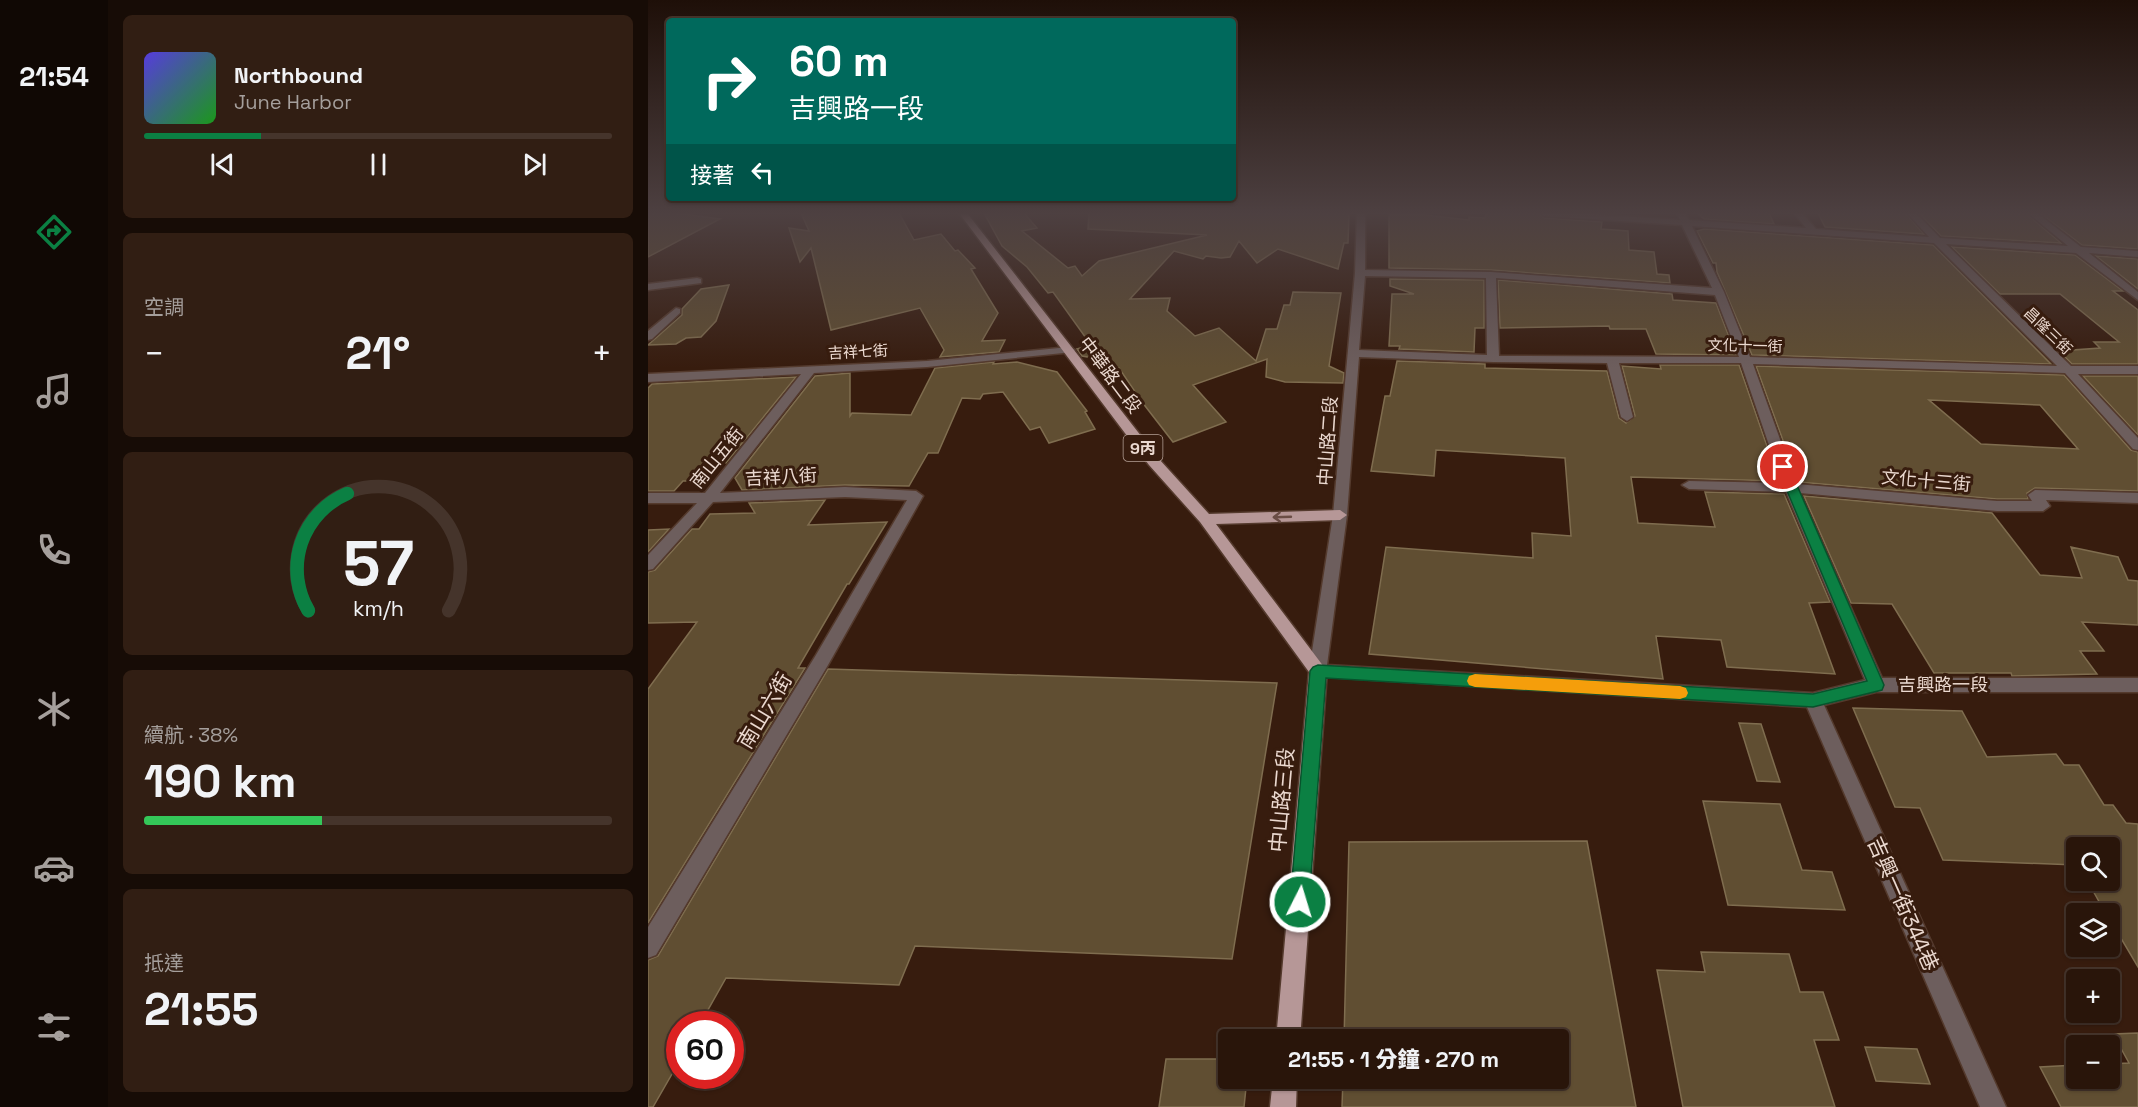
<!DOCTYPE html>
<html lang="zh-TW">
<meta charset="utf-8">
<style>
:root{--surface:#29150a;--page:#311e13;--text:#f1f3f6;--muted:#a59f9c;--line:#45342b;--accent:#0b8043}
body{margin:0;font-family:"Space Grotesk","Noto Sans TC",sans-serif;background:var(--page);color:var(--text);height:100vh;display:flex;flex-direction:column;font-size:22px;white-space:nowrap}
*{box-sizing:border-box;margin:0}
p{font-size:20px;color:var(--muted)}
.icon{flex:none;width:33px;height:33px;fill:none;stroke:currentColor;stroke-width:2;stroke-linecap:round;stroke-linejoin:round}
.map{position:relative;flex:1;overflow:hidden}
.panel{display:flex;flex-direction:column;gap:15px;padding:15px;background:#170c06;width:540px}
.panel>*{flex:none}
.banner{position:absolute;left:18px;top:18px;width:570px;height:183px;border-radius:6px;box-shadow:0 2px 4px #0004,0 0 0 2px var(--line);background:#00695c;color:#fff;overflow:hidden}
.controls{position:absolute;left:1418px;top:837px;display:grid;gap:12px}
.controls a{display:grid;place-items:center;width:54px;height:54px;border-radius:6px;background:var(--surface);box-shadow:0 2px 4px #0004,0 0 0 2px var(--line);font-size:30px}
.speed{position:absolute;left:18px;top:1011px;display:flex;gap:12px;font-size:30px;font-weight:700;text-align:center}
.speed>*{display:grid;place-content:center;width:78px;height:78px;border-radius:50%;background:var(--surface);box-shadow:0 2px 4px #0004,0 0 0 2px var(--line);line-height:1}
.speed .limit{border:9px solid #d22;background:#fff;color:#111}
.pin{position:absolute;display:grid;place-items:center;width:51px;height:51px;color:#fff;margin:-26px;border:3px solid #fff;border-radius:50%;box-shadow:0 2px 6px #0007}
.me{position:absolute;width:66px;margin:-33px;rotate:5deg;stroke-linejoin:round;filter:drop-shadow(0 0 4px #0008)}
.turn{display:flex;align-items:center;gap:21px;height:126px;padding:0 24px;font-size:27px}
.turn .icon{width:78px;height:78px;stroke-width:2.5}
.turn b{display:block;font-size:42px;line-height:51px}
.then{display:flex;align-items:center;height:57px;padding:0 24px;background:#0003;gap:12px;font-size:22px}
.big{font-size:45px;font-weight:800;line-height:1.1}
.panel .card{flex:1;display:flex;flex-direction:column;justify-content:center;gap:9px;min-width:0;padding:0 21px;border-radius:9px;background:var(--page)}
.panel .dial{align-items:center;gap:0}
.dial svg{height:156px;overflow:visible;fill:none;stroke:var(--line);stroke-width:7;stroke-linecap:round;text-anchor:middle}
.dial text{fill:var(--text);stroke:none}
.song{display:flex;align-items:center;gap:18px}
.cover{width:72px;height:72px;border-radius:9px;background:linear-gradient(135deg,hsl(250 70% 55%),hsl(120 70% 35%))}
.played{height:6px;border-radius:3px;background:linear-gradient(90deg,var(--accent) 25%,var(--line) 25%)}
.keys{display:flex;justify-content:space-around;direction:ltr}
.heat{display:flex;justify-content:space-between;align-items:center;font-size:33px;direction:ltr}
.charge{height:9px;border-radius:4px;background:linear-gradient(90deg,#34c759 38%,var(--line) 0)}
.trip{position:absolute;left:570px;top:1029px;width:351px;height:60px;border-radius:6px;background:var(--surface);box-shadow:0 2px 4px #0004,0 0 0 2px var(--line);font-weight:800;line-height:60px;text-align:center}
main{display:flex;flex:1;min-height:0}
.dock{display:flex;flex-direction:column;width:108px;justify-content:space-around;align-items:center;background:#100804;color:var(--muted)}
.dock .icon{width:42px;height:42px}
.dock .on{color:var(--accent)}
.dock b{font-size:27px;color:var(--text)}
.map>svg:first-child{display:block}
.building{fill:#604e32;stroke:#7f6d4f;stroke-width:1.5;fill-rule:evenodd}
.lines{fill:none;stroke-linecap:round;stroke-linejoin:round}
.minor-casing{stroke:#543a2d;stroke-width:3}
.major-casing{stroke:#543a2d;stroke-width:3}
.minor{fill:#6d5e5d;fill-rule:evenodd}
.major{fill:#b69797;fill-rule:evenodd}
.oneway{stroke:#6a4d45}
.route{fill:#0b8043;stroke:#07532c;stroke-width:1.5}
.slow{fill:#f59e0b}
.labels{text-anchor:middle;stroke-width:6;stroke-linejoin:round;paint-order:stroke}
.far-street-label{font-size:15px;fill:#ebd9d0;stroke:#371c0e}
.shield{fill:#371c0e;stroke:#b5a096;stroke-width:1.5}
.shield-label{font-size:16px;font-weight:bold;fill:#ebd9d0}
.street-label{font-size:18px;fill:#ebd9d0;stroke:#371c0e}
.near-street-label{font-size:21px;fill:#ebd9d0;stroke:#371c0e}
</style>
<main>
<nav class="dock">
<b>21:54</b>
<svg class="icon on" aria-label="directions" viewBox="0 0 24 24"><path d="M12 3l9 9-9 9-9-9zM9 14v-3h6M13 9l2 2-2 2"/></svg>
<svg class="icon" aria-label="music" viewBox="0 0 24 24"><path d="M9 18V5l10-2v13"/><circle cx="6" cy="18" r="3"/><circle cx="16" cy="16" r="3"/></svg>
<svg class="icon" aria-label="phone" viewBox="0 0 24 24"><path d="M5 4h4l2 5-3 2q2 4 5 5l2-3 5 2v4C11 20 4 13 5 4z"/></svg>
<svg class="icon" aria-label="climate" viewBox="0 0 24 24"><path d="M12 3v18M4 7l16 10M4 17L20 7"/></svg>
<svg class="icon" aria-label="car" viewBox="0 0 24 24"><path d="M5 17H2v-5l4-1 3-4h7l3 4 3 1v5h-3M9 17h6M6 11h13"/><circle cx="7" cy="17" r="2"/><circle cx="17" cy="17" r="2"/></svg>
<svg class="icon" aria-label="filters" viewBox="0 0 24 24"><path d="M4 7h16M4 17h16"/><circle cx="9" cy="7" r="2"/><circle cx="15" cy="17" r="2"/></svg>
</nav>
<section class="panel">
<div class="card">
<div class="song"><i class="cover"></i><div><b>Northbound</b><p>June Harbor</p></div></div>
<div class="played"></div>
<div class="keys"><svg class="icon" aria-label="previous" viewBox="0 0 24 24"><path d="M18 5L8 12l10 7zM5 5v14"/></svg><svg class="icon" aria-label="pause" viewBox="0 0 24 24"><path d="M8 5v14M16 5v14"/></svg><svg class="icon" aria-label="next" viewBox="0 0 24 24"><path d="M6 5l10 7-10 7zM19 5v14"/></svg></div>
</div>
<div class="card"><p>空調</p>
<div class="heat"><a>−</a><b class="big">21°</b><a>+</a></div>
</div>
<div class="card dial"><svg viewBox="0 0 100 80">
<path d="M14 69A42 42 0 1 1 86 69"/>
<path d="M14 69A42 42 0 0 1 34 9" stroke="#0b8043"/>
<text x="50" y="56" font-size="32" font-weight="700">57</text>
<text x="50" y="72" font-size="11">km/h</text>
</svg></div>
<div class="card"><p>續航 · 38%</p><b class="big">190 km</b><div class="charge"></div></div>
<div class="card"><p>抵達</p><b class="big">21:55</b></div>
</section>
<div class="map">
<svg width="1490" height="1107" viewBox="0 0 1490 1107">
<rect width="100%" height="100%" fill="#371c0e"/>
<path class="building" d="M0,213h28l44,6 -72,38z
M153,213h98l15,27 27,-6 14,17 3,-1 17,18 -4,1 27,44 -16,28 23,-1 -6,12 -59,5 4,-7 -24,-42 -89,22 -20,-82 -11,14 -11,-34 20,3z
M336,213h40l13,15 -15,3 46,37 7,-2 7,10 17,-15 108,-26 -119,-6 1,-16h260l-1,30h-4l-6,26 -60,-20 -21,14 -18,-22 -9,16 -9,1 -15,-2 -3,3 -29,-8 -44,48 40,-1 -3,13 28,25 24,-8 37,33 10,-32h11l7,-24h6l3,-13 48,1 -12,73 15,7 -1,10 -58,-1 -19,-5 1,-18 -74,26 33,37 -53,20 -31,-40 -23,-34h-3l-6,-7 -28,-5 -5,-7 14,-4 -38,-53 -5,1 -21,-26 -25,-21z
M838,213h52l6,5 58,4 -1,7 27,2 1,19 25,2 3,22 12,1 1,8 -179,-13 -102,-2v-53h36l44,5v-3l16,1z
M1049,213h72l5,11 -70,-5z
M1170,213h87l19,21 -99,-7z
M1271,213h107l35,30 -120,-7z
M1392,213h98v36l-56,-4z
M1056,229l229,16 118,119 -299,-9 -35,-83 -1,-9h-3l-16,-32z
M1304,247l123,8 48,36h-10l25,19v54h-66l-13,-13 41,-3 -6,-6h25l-59,-48h-60z
M1448,256l42,3v30z
M742,279l94,1v48h-9l-1,24 -75,-3 1,-3h-11l3,-52h22l-24,-8z
M850,280l174,14 1,6 43,3 20,52 -80,-1 -10,-25h-36l-1,-3 -109,2z
M81,285l-13,36 -15,16 -15,1 -10,6 -28,1 34,-30v-6l19,-20z
M749,361l88,3v4l122,3 12,47 7,5 9,-7 -13,-50 39,3 -1,-4h79l40,116 -148,-4 7,46 77,4 -10,-35 79,2 46,108 -21,1 26,71 -108,-7 -6,-27 -65,-4 7,43 -294,-25 17,-107 147,11 -1,-25 39,3 -6,-78 -129,-8 -2,26 -63,-5 14,-75h5z
M346,362l-1,2 24,-2 40,10 30,39 -2,1 10,17 -46,14 -9,-16 -10,3 -27,-38 -20,2 -3,5 -18,-1 -24,55h-10l-19,33 -64,-1 -103,5 -7,-12 80,-102 35,-3v43l2,-3 59,2 24,-47z
M1108,366l308,9 67,75 7,2v39l-103,-3 -8,5 1,6h-31l-199,-17zM1281,400l111,5 38,44 -97,-5z
M1435,376h55v59z
M148,377l-70,86 -1,-2 -18,20h-24l-9,10h-26v-103l4,-4z
M1156,496l188,17 48,62 42,3 -11,-31 47,10 10,23 10,1v44l-56,-3 22,29h-24l17,23 -85,2 -1,-3h-77l-42,-69 -41,-1z
M177,500l-17,25 79,-3 -38,62h-2l-49,84h7l-157,255v-234l49,-67 -49,1v-51l7,-2 37,-41h7l11,-15 45,-1 -6,-10z
M21,529l-21,23v-22z
M180,669l449,14 -45,276 -317,-13 -16,39 -173,-7 -26,46h-20v36l-27,47h-5v-147l10,-4z
M1205,708l109,3 25,46 69,-3 8,11h15l25,40h9l13,18 12,1v143l-29,-49v-4h-3l-19,-34h22v-32h-33v17l-133,-5 -23,-52 -25,-1z
M1091,723l22,1 19,58 -23,-1z
M1055,801l77,3 22,66 30,2 13,38 -117,-5z
M939,841l49,266h-294l1,-29h215v-38h-214l5,-198z
M1053,952l88,2 11,38h23l16,48h-25l21,67h-152l-26,-137 48,2z
M1490,1033v74h-77l-21,-40 36,-2v13h33v-14l20,-1 -16,-29z
M1217,1047l52,2 13,35 -54,-3z
M518,1059h62v19h19l-3,29h-85z"/>
<g class="lines">
<defs>
<path id="minor" d="M709,213h8v57l126,2 221,16 -30,-63 -138,-9 -4,-3h36l104,7 -3,-7h8l4,7 117,8 -12,-15h8l14,16 113,8 -22,-24h9l24,25 128,8 -40,-33h9l44,34 57,4v6l-49,-4 49,39v8l-62,-47 -130,-9 125,122h67v8h-60l60,64v12l-5,-1 -68,-76 -312,-9 43,120 201,17h35l-4,-6 7,-5 103,3v10l-92,-3 4,6 -7,5h-46l-197,-18 82,185h256v14h-262l-52,13 182,402h-26l-173,-400 -495,-31 -3,-5 24,-156 22,-242zM1044,226l242,17 123,123 -307,-9 -26,-65zM717,276l121,2 1,77 -128,-5zM848,278l219,17 24,62 -240,-1zM711,357l134,5 114,1 14,54 6,4 6,-4 -14,-54h122l41,120 -93,-2 -7,4 7,4 97,3 79,188 -52,13 -486,-28 20,-150z
M49,278l4,1v4l-53,7v-6z
M28,308l4,1v4l-28,26 -4,1v-9z
M421,347l6,3 -2,2 -146,15 -113,6 -94,120 125,-6 71,4 7,5 -95,169 -172,290 -8,3v-31l168,-272 91,-155 -62,-3 -132,5 -60,67 -5,1v-15l49,-52h-49v-10h57l96,-119 -153,8v-8l279,-13z"/>
<path id="major" d="M311,213h8l192,246 50,55 131,-4 7,5 -7,5 -124,4 111,147 -27,369h-24l33,-368 -109,-150 -51,-57z
M625,1078h24l-1,29h-26z"/>
</defs>
<use href="#minor" class="minor-casing"/>
<use href="#major" class="major-casing"/>
<use href="#minor" class="minor"/>
<use href="#major" class="major"/>
</g>
<defs><path id="oneway-shaft" d="M-6 0H5M1.5-3L5.5 0L1.5 3" fill="none" stroke-width="1.6" stroke-linecap="round" stroke-linejoin="round" transform="scale(1.5)"/></defs>
<use class="oneway" href="#oneway-shaft" transform="translate(634 517) rotate(178)"/>
<linearGradient id="sky" x2="0" y2="1"><stop stop-color="#1e0f08"/><stop offset="0.58" stop-color="#4d4041"/><stop offset="1" stop-color="#4d4041" stop-opacity="0"/></linearGradient>
<rect width="1490" height="368" fill="url(#sky)"/>
<path class="route" d="M1135,463l6,4 95,218 -2,5 -69,17 -487,-29 -17,224 -3,6 -6,3 -7,-3 -3,-6 20,-231 3,-4 5,-2 495,29 54,-13 -90,-214z"/>
<path class="slow" d="M827,674l205,12 6,2 2,5 -2,4 -6,2 -205,-12 -6,-2 -2,-4 2,-5z"/>
<g class="labels">
<g class="far-street-label">
<text transform="translate(1400 331) rotate(44)" y="5">昌隆三街</text>
<text transform="translate(1097 346) rotate(1)" y="5">文化十一街</text>
<text transform="translate(210 352) rotate(-3)" y="5">吉祥七街</text>
</g>
<rect class="shield" x="475.5" y="435" width="39" height="26" rx="4.5"/>
<g class="shield-label">
<text x="495" y="454">9丙</text>
</g>
<g class="street-label">
<text transform="translate(462 375) rotate(53)" y="6">中華路二段</text>
<text transform="translate(680 441) rotate(-86)" y="6">中山路二段</text>
<text transform="translate(69 458) rotate(-51)" y="6">南山五街</text>
<text transform="translate(133 477) rotate(-3)" y="6">吉祥八街</text>
<text transform="translate(1278 481) rotate(5)" y="6">文化十三街</text>
<text x="1295" y="691">吉興路一段</text>
</g>
<g class="near-street-label">
<text transform="translate(117 711) rotate(-59)" y="7">南山六街</text>
<text transform="translate(634 800) rotate(-85)" y="7">中山路三段</text>
<text transform="translate(1255 904) rotate(66)" y="7">吉興一街344巷</text>
</g>
</g>
</svg>
<div class="controls">
<a><svg class="icon" aria-label="search" viewBox="0 0 24 24"><circle cx="10" cy="10" r="6"/><path d="M15 15l6 6"/></svg></a>
<a><svg class="icon" aria-label="layers" viewBox="0 0 24 24"><path d="M12 4l9 5-9 5-9-5zM3 14l9 5 9-5"/></svg></a>
<a>+</a>
<a>−</a>
</div>
<div class="speed"><div class="limit">60</div></div>
<div class="pin" style="left:1135px;top:467px;background:#d93025"><svg class="icon" aria-label="arrive" viewBox="0 0 24 24"><path d="M6 21V4h12l-3 4 3 4H6"/></svg></div>
<svg class="me" style="left:652px;top:902px" viewBox="-20 -20 40 40"><circle r="17" fill="#0b8043" stroke="#fff" stroke-width="3"/><path d="M0-11L8 9 0 5-8 9z" fill="#fff"/></svg>
<div class="trip">21:55 · 1 分鐘 · 270 m</div>
<div class="banner">
<div class="turn"><svg class="icon" aria-label="right" viewBox="0 0 24 24"><path d="M7 20v-9h11M14 6l5 5-5 5"/></svg><div><b>60 m</b>吉興路一段</div></div>
<div class="then">接著<svg class="icon" aria-label="left" viewBox="0 0 24 24"><path d="M17 20v-9H6M10 6l-5 5 5 5"/></svg></div>
</div>
</div>
</main>
